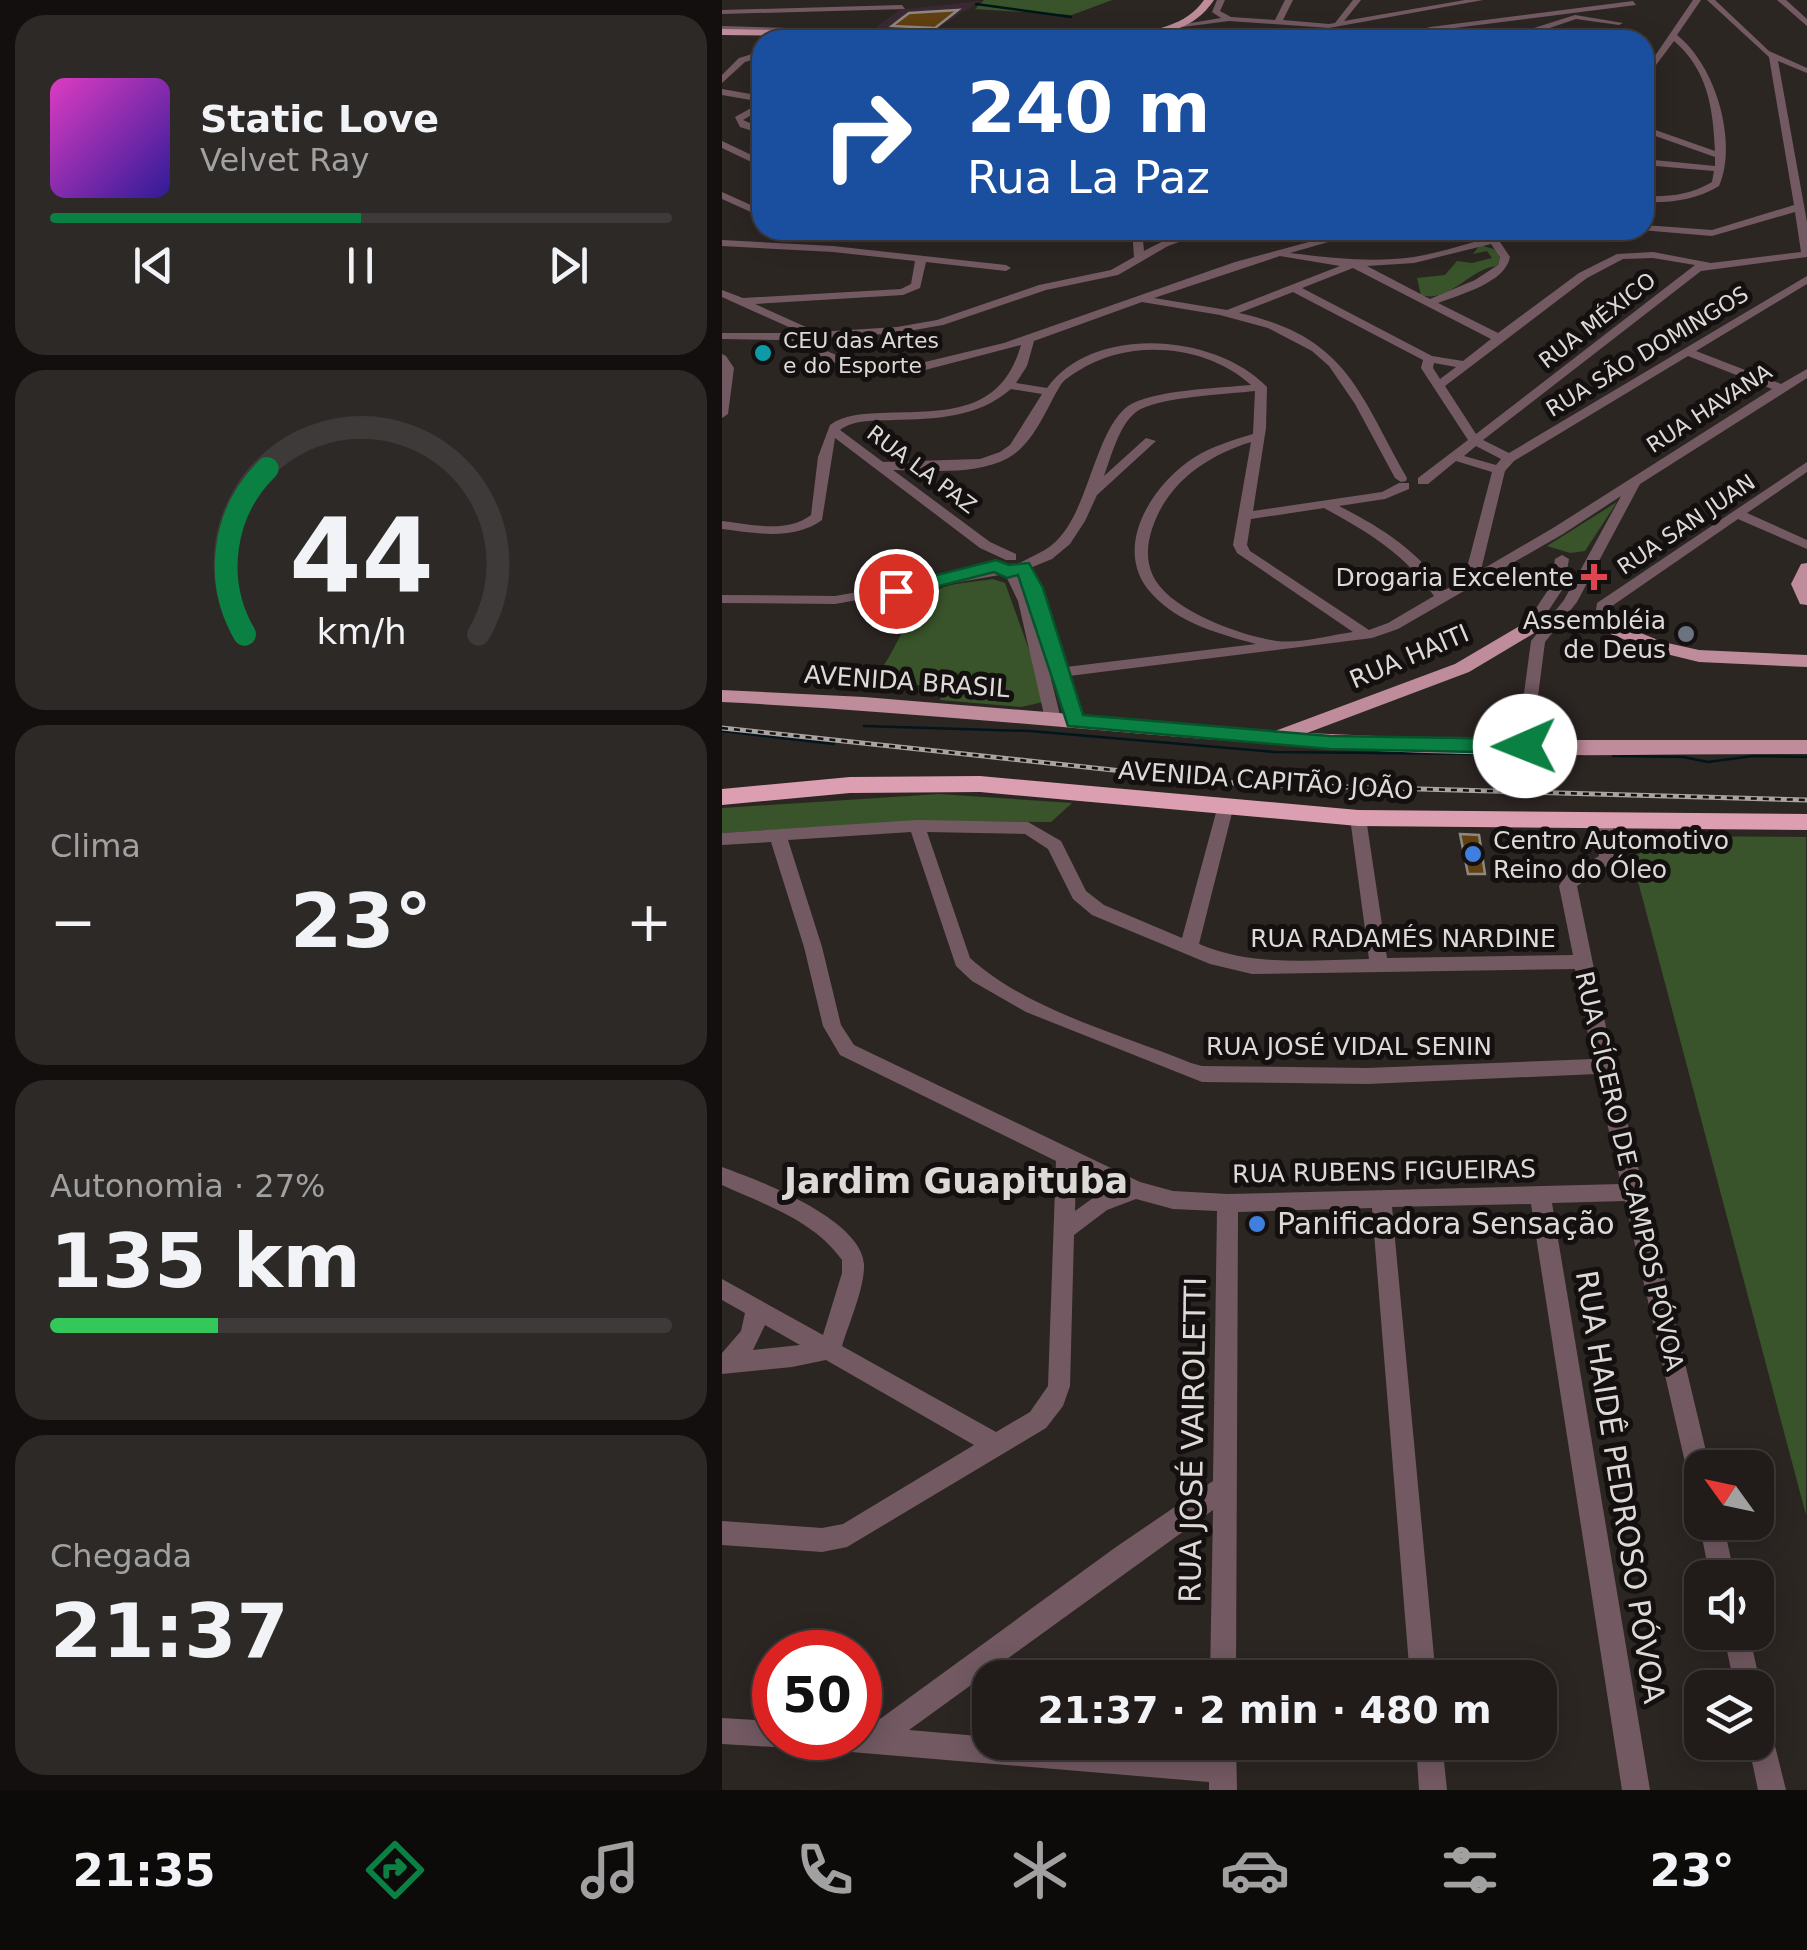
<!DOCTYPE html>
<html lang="pt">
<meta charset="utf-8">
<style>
:root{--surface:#211c1a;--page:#2d2927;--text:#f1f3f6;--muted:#a2a1a2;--line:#3e3a39;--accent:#0b8043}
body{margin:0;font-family:"DejaVu Sans",sans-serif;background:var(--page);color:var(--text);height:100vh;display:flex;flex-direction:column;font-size:38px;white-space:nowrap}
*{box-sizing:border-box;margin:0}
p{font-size:32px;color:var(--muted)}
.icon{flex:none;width:55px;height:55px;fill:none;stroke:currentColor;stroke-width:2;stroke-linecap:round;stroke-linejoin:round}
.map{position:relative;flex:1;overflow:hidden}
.panel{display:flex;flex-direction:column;gap:15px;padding:15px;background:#120f0e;width:722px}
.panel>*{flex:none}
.hud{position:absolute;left:30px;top:30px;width:902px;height:210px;border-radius:30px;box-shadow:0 5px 25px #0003,0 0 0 2px var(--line);background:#1a4fa0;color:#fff;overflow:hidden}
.needle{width:65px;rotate:303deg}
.controls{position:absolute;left:962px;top:1450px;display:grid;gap:20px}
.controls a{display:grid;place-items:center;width:90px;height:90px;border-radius:20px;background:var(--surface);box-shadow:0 5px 25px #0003,0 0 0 2px var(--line);font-size:50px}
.speed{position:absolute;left:30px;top:1630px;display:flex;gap:20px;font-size:50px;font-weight:700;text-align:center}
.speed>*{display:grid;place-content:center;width:130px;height:130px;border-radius:50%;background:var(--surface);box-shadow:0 5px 25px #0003,0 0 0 2px var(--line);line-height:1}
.speed .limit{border:15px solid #d22;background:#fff;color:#111}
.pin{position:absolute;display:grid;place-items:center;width:85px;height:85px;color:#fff;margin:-42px;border:5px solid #fff;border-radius:50%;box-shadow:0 2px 10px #0007}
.me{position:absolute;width:110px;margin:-55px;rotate:269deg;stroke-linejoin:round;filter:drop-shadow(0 0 8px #0008)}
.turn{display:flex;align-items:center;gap:35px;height:210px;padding:0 50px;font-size:45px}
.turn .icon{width:130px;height:130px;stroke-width:2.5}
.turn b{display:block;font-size:70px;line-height:85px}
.big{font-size:75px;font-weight:700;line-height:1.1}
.panel .tile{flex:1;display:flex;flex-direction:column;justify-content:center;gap:15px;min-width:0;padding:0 35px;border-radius:30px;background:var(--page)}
.panel .dial{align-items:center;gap:0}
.dial svg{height:260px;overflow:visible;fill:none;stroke:var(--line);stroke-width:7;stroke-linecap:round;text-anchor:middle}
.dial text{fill:var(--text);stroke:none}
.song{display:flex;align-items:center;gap:30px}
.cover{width:120px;height:120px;border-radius:15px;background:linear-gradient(135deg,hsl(310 70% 55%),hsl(250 70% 35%))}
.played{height:10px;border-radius:5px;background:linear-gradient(90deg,var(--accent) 50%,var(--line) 50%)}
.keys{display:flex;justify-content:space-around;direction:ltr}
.heat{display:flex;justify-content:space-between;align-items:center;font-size:55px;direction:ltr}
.charge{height:15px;border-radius:8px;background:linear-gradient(90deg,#34c759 27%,var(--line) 0)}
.trip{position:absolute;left:250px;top:1660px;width:585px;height:100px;border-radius:30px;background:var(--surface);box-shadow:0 5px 25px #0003,0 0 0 2px var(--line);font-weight:700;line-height:100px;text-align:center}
.menu{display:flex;height:160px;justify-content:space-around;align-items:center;background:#0d0b0a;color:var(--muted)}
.menu .icon{width:70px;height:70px}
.menu .on{color:var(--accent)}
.menu b{font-size:45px;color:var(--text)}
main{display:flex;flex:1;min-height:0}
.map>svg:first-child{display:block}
.commercial{fill:#3a2933}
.green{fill:#39542a}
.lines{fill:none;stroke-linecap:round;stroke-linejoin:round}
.stream{stroke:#01151b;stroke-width:2.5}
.building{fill:#614011;stroke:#8d8882;stroke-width:2.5}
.minor{fill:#735a62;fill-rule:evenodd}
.major{fill:#bf8c9b;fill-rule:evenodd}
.highway{fill:#dc9fb1;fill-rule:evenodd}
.rail-casing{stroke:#a9a4a2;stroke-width:5}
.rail{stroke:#13100f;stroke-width:2.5;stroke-dasharray:6;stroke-linecap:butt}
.route{fill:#0b8043;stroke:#07532c;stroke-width:2.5}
.culture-dot{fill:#0f9aa8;stroke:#13100f;stroke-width:4}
.health-dot{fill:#e0444e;stroke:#13100f;stroke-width:4}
.worship-dot{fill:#6b7280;stroke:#13100f;stroke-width:4}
.shop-dot{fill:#3f7fe0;stroke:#13100f;stroke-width:4}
.labels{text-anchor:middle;stroke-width:10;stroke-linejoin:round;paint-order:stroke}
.far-street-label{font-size:22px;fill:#ddd9d7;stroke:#13100f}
.far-poi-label{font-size:22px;fill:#ddd9d7;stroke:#13100f;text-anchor:start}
.poi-label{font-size:25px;fill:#ddd9d7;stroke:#13100f;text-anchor:end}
.street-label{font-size:25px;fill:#ddd9d7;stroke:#13100f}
.near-poi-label{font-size:30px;fill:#ddd9d7;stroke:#13100f;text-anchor:start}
.near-street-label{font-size:30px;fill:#ddd9d7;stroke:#13100f}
.district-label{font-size:35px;font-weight:bold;fill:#ddd9d7;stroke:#13100f}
</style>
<main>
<section class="panel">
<div class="tile">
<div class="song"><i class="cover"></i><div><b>Static Love</b><p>Velvet Ray</p></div></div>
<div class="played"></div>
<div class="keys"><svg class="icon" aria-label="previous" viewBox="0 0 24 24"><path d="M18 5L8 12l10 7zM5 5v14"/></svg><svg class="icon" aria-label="pause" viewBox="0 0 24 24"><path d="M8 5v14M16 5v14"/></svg><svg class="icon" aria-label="next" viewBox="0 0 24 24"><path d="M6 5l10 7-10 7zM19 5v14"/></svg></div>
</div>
<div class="tile dial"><svg viewBox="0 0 100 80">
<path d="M14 69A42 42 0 1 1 86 69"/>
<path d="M14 69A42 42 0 0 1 21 18" stroke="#0b8043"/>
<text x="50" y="56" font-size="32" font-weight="700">44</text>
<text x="50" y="72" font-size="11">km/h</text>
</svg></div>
<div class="tile"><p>Clima</p>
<div class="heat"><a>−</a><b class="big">23°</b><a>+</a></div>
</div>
<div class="tile"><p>Autonomia · 27%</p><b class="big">135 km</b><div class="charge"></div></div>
<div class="tile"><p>Chegada</p><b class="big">21:37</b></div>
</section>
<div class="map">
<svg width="1085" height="1790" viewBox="0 0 1085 1790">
<rect width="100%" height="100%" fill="#2c2623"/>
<path class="commercial" d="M258,1l-44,28h-63l27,-19z"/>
<path class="green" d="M262,0h128l-40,15 -97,-6z
M758,245l17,5 3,8 -3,8c-27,2 -48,38 -76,29l-4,-17 28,-3 12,-14 15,2 20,-5 -5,-7 -14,3z
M895,502l-32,49 -15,2 -23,-7z
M271,579l12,4 41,114 -3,5 -22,5 -81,-7 2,-13 -52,-4 -11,-10c19,-27 31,-67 59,-83 14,-8 40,-8 55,-11z
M217,794l133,9 -21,19 -134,-1 -195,12v-25z
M904,836l180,1v678z"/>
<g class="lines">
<path class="stream" d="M254,4l95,13
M445,35l22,5
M142,726l166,5 244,21 308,3
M0,731l112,13
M891,756l70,1 25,5 45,-6 54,1"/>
</g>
<path class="building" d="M236,10l-23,18 -43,-2 17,-13z
M738,834l19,1 6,39h-17z"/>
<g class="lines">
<path class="minor" d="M495,0h8l-5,11 11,6 44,3 10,-20h8l-10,20 46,4 6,-1 18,-23h8l-17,21 121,-21h18l-154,28 -100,-7 -46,6 -4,-2 42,-7 -9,-6z
M971,0h8l-24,35c39,31 61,107 42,151 -23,14 -48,17 -75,16v-6c25,1 46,-1 68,-14l2,-11 -70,-6v-6l71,7v-9l-71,-25v-6l71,25c-2,-43 -7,-81 -41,-110l-30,40v-9z
M985,0h8l54,51 38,17v5l-29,-12 29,161v35l-106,14 -218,169 26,13 298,-177v8l-111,67 85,33 26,-15v9l-167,106 -63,118 -32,40 -14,108h-12l-2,-4 14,-105 33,-41 57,-104 -58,38 -165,95 -26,9 -303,38 14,45 -8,5 -8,-5 -13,-43 -3,1 10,40 -8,5 -8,-5 -27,-118 -13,-27 -170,30 -113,-1v-8l113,1 165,-29 16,2 13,25 -14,-28c15,-10 33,-14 45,-29 29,-32 36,-107 68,-131 23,-16 93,-18 123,-21 -45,-41 -122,-47 -173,-14 -6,4 -14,8 -18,15 -13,21 -26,58 -52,72 -33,18 -80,12 -115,12l97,72 26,12v6h-10l-26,-12 -145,-110 -13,82c-29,21 -67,13 -100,9v-8c28,3 64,13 89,-6l7,-58 12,-32c15,-11 33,-11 52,-12 62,-2 119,3 139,-68l-96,25 -64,4 -79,-34 -60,-1v-6h80l-80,-36v-7l21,8 158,-9 10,-5 4,-23 -82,-9 -111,-6v-6l111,6 173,19 5,3 -5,3 -80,-9 -6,26 -17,7 -148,9 62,28 80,-5 40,-7 102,-35 72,-15 23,-13 -2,-27h10l2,21c21,-12 44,-21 68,-21l-44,16 -50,29 -72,15 -103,35 -46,8 -97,7 63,26 62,-4 79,-19 231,-81 118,-32h17l-80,23c42,5 82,10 124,4 44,-7 83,-27 127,-27l-41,12 10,15c-5,26 -49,37 -72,46l60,30 81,-60 38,-19 36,-2 58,11 90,-11 -6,-40 -83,24 -72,-6h4v-5l68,5 82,-25 -25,-148zM769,244l9,13 -2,8 -23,15 -45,19 -63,-33 47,-3zM558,256l60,10 -113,44 -73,-12zM931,258l42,7 -219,169 -31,-48 142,-108 36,-19zM631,268l138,71 -28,22 -31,-5 -130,-68zM571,292l130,68 -2,8 47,72 -50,38v6h10l28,-23 36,11 -28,107 -19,11c-28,-40 -63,-62 -106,-84l46,-7 24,-10v-6h-10l-17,9 -129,19 13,-83 1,-41c-50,-53 -174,-64 -220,1l-31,-5 11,-17 7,-25 108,-39 78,13 48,13 44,23 17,15 26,38 40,74 6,4 5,-1 1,-3c-49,-86 -60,-141 -168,-165zM966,356l84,33 -219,139 -72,42 24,-99 9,-10zM712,363l22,4 -16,12 -7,-11zM289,389l31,5 -32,51 -10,7 -20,7 -97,3 -43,-32c15,-11 34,-9 53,-10 42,-1 85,-2 118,-31zM533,391l-2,43c-20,6 -40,12 -58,23 -43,27 -85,92 -43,137 26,29 68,40 104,50l-190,23 -25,-79 -11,-20 22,-9 18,-15 15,-23 12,-26 59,-54 -10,-3 -42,38c7,-19 15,-51 32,-64 20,-15 92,-18 119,-21zM529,442l-18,103 4,8 116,79c-23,3 -53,12 -76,9 -35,-5 -102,-29 -121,-60 -10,-16 -10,-34 -4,-52 15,-46 54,-73 99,-87zM754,446l25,13 -5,6 -32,-9zM602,508c44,24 81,46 110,88l-46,27 -19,7 -119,-79 -3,-6 4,-26zM315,623l15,46 -3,1z
M1055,0h9l21,19v7z
M911,1l3,4 -205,26 -30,9h-13l42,-13z
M180,5l3,4 -183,5v-4z
M853,15l48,8 -4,2 -43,-6 -35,12 -3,9h-8l4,-12z
M0,26l245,7 4,2 -4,2 -245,-7z
M40,51v6l-17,5 -23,21v-8l17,-17z
M0,89l40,7v6l-40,-7z
M40,102v7l-19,11 19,8v6l-22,-7 -5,-10z
M0,141l40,19v7l-40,-19z
M0,192l40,18v7l-40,-18z
M215,230l72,4 5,3 -5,3 -67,-7z
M0,354l4,2 8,12 -6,46 -6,4z
M1085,462v10l-60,41 60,27v9l-69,-30 -129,89 -3,18h-10l-2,-3 3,-20z
M840,555l7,4 -5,28 -29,44h-10l-2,-3 27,-41 5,-28z
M503,803l8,6 -34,135c54,23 112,16 170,15l-19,-141 8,-6 8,6 21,140 186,-3 -14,-69 6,-10 34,-20 -3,-35 2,-4h12l2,4 5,38 -40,27 37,180 96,402h-8v28l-8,-4 -4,-8 -65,-283 -73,2 98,587h-28l-91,-586 -139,3 44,471h-26l-38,-470 -134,4 -2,466h-26l3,-168 -304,220 81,7v5h64l156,13v-13h26l1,48h-28v-8l-370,-31 -9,-4 -4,-9h34v-12l9,1 247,-180 97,-66 4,-270 -44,-2 -37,-10 -29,11 -33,25 -4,151 -7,20 -17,22 -199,119 -25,5 -100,-7v-24l100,7 21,-4 131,-79 -148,-85 -34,7 -70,7v-21l19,-22 4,-18 -23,-13v-21l101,56 19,-62v-13c-28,-40 -77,-55 -120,-75v-18c36,13 139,52 142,97 1,23 -15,59 -22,82l154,86 34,-20 18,-26 8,-225 -216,-106 -17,-29 -19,-79 -33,-105 -49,3v-12l195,-13 111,2 33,19 25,50 18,14 78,33 35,-129zM189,832l45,134 16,15 54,31 176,70 165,2 229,-10 25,110 -393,10 -55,-3 -33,-9 -286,-137 -13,-20 -19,-78 -34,-107zM205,832l98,2 23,15 25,50 19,16 118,49 42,10 323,-5 18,90 -226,9 -165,-2 -11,-3c-71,-29 -164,-53 -221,-105zM354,1170l38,19 -21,9 -18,13zM43,1325l35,20 -47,5z
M980,1514v8h21l12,56h-25l-11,-56z
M1001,1632h26l12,56 -4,9v-9h-22z
M1035,1713l9,4 4,9 16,64h-28l-10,-48h9z
M0,1718l52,3v17h12l-3,5 -9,4 -52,-3z
M694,1742h26l5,48h-28z"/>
<path class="major" d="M482,0h10c-20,30 -47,32 -80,40l-412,-5v-6l403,7c30,-7 60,-9 79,-36z
M1085,563v42l-7,-1 -9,-20 10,-20z
M833,617h46l62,25 36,8 108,5v12l-108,-5 -49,-12 -52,-21h-43l-19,3 -67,40 -162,61 160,7h340v14c-160,0 -320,5 -479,-6 -202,-13 -404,-36 -606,-46v-12l142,7 411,34 180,-67 68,-40z"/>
<path class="highway" d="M258,776l378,34 449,4v16l-449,-4 -378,-34 -130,1 -128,12v-16l128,-12z"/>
<defs>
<path id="rail" d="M0,728l521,56 564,16"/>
</defs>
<use href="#rail" class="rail-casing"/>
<use href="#rail" class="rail"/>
</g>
<path class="route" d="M274,560l13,5 20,-2 14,25 40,127 247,21 195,3 11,7 -11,7 -195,-4 -262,-23 -50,-151 -11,3 -13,-6 -98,25 -9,-6 3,-4z"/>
<circle class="culture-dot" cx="41" cy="353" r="10"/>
<path class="health-dot" d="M867 562h10v10h10v10h-10v10h-10v-10h-10v-10h10z"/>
<circle class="worship-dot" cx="964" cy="634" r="10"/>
<g class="shop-dot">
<circle cx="751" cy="854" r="10"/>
<circle cx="535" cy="1224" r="10"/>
</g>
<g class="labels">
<g class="far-street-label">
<text transform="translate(875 320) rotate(-38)" y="8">RUA MÉXICO</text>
<text transform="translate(925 351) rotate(-31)" y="8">RUA SÃO DOMINGOS</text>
<text transform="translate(987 408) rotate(-33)" y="8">RUA HAVANA</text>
<text transform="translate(200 469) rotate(37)" y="8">RUA LA PAZ</text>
<text transform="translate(964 524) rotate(-34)" y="8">RUA SAN JUAN</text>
</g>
<g class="far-poi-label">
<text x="61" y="348">CEU das Artes<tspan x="61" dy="25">e do Esporte</tspan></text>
</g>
<g class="poi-label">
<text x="852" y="586">Drogaria Excelente</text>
<text x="944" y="629">Assembléia<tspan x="944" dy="29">de Deus</tspan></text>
<text x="771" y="849" text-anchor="start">Centro Automotivo<tspan x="771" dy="29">Reino do Óleo</tspan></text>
</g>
<g class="street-label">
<text transform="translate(687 656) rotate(-23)" y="9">RUA HAITI</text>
<text transform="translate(185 681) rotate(4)" y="9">AVENIDA BRASIL</text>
<text transform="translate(544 780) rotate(4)" y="9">AVENIDA CAPITÃO JOÃO</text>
<text x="681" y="947">RUA RADAMÉS NARDINE</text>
<text x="627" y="1055">RUA JOSÉ VIDAL SENIN</text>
<text transform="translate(662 1171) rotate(-1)" y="9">RUA RUBENS FIGUEIRAS</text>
<text transform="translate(908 1171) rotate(77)" y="9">RUA CÍCERO DE CAMPOS PÓVOA</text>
</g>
<g class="near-poi-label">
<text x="555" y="1234">Panificadora Sensação</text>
</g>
<g class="near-street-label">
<text transform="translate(471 1440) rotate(-89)" y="10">RUA JOSÉ VAIROLETTI</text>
<text transform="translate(898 1487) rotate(81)" y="10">RUA HAIDÊ PEDROSO PÓVOA</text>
</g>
<g class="district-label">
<text x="234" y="1193">Jardim Guapituba</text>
</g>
</g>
</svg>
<div class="controls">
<a><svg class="needle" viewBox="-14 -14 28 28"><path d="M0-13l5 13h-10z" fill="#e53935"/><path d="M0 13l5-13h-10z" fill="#a2a1a2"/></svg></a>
<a><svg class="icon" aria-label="sound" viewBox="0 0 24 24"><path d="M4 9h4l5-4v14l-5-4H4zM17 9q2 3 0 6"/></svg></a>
<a><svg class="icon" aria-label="layers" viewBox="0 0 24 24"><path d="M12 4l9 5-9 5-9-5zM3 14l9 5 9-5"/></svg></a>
</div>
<div class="speed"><div class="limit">50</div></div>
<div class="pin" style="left:174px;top:591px;background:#d93025"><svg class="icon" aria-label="arrive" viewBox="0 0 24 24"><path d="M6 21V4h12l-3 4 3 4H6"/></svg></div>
<svg class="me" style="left:803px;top:746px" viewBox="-20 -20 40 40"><circle r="19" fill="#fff"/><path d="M0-13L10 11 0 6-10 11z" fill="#0b8043"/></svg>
<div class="trip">21:37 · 2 min · 480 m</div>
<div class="hud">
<div class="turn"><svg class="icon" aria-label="right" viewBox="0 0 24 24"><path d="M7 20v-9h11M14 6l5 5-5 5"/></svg><div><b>240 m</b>Rua La Paz</div></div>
</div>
</div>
</main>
<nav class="menu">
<b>21:35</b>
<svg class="icon on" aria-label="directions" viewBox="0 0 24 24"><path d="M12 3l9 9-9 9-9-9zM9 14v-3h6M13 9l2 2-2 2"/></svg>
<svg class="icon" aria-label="music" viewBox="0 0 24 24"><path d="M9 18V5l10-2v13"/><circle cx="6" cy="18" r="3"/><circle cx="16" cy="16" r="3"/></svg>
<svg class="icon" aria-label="phone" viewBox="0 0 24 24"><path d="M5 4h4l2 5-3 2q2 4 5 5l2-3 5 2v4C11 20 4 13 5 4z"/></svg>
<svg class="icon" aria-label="climate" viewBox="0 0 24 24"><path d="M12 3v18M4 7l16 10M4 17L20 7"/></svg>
<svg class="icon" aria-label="car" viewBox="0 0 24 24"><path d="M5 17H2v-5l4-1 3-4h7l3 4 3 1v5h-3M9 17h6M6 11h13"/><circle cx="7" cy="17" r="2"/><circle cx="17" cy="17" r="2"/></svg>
<svg class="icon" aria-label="filters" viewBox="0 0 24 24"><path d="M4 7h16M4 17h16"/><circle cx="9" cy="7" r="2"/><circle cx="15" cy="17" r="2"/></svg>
<b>23°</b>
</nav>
